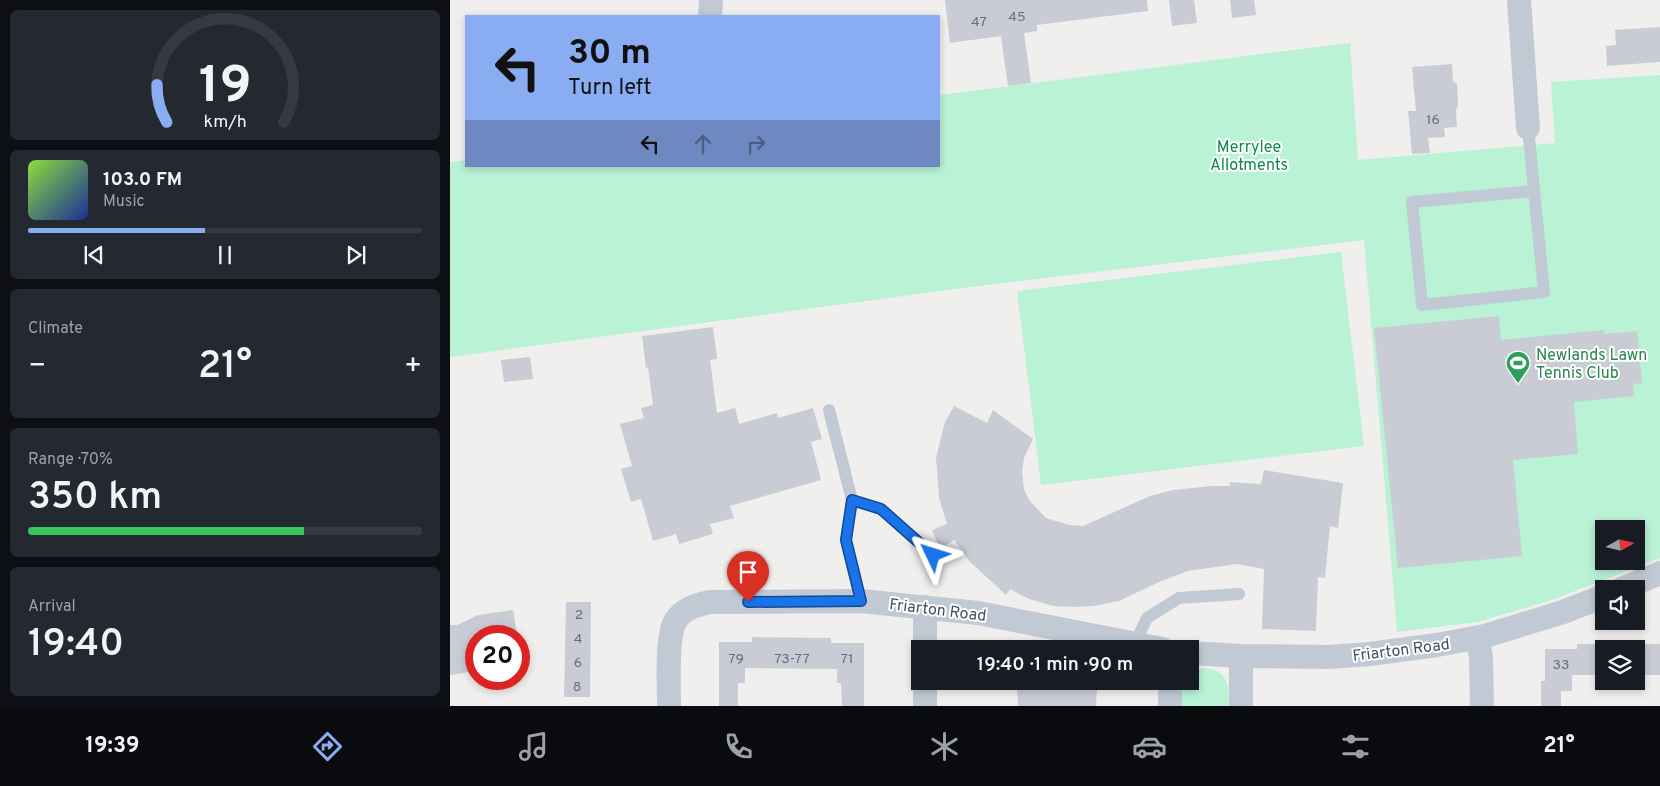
<!DOCTYPE html>
<meta charset="utf-8">
<style>
:root{--surface:#171b24;--page:#242831;--text:#f1f3f6;--muted:#9ea1a6;--line:#363941;--accent:#8aacf2}
body{margin:0;font-family:Overpass,sans-serif;background:var(--page);color:var(--text);height:100vh;display:flex;flex-direction:column;font-size:19px;white-space:nowrap}
*{box-sizing:border-box;margin:0}
p{font-size:16px;color:var(--muted)}
.icon{flex:none;width:28px;height:28px;fill:none;stroke:currentColor;stroke-width:2;stroke-linecap:round;stroke-linejoin:round}
.map{position:relative;flex:1;overflow:hidden}
.details{display:flex;flex-direction:column;gap:10px;padding:10px;background:#0d0f14;width:450px}
.details>*{flex:none}
.top-card{position:absolute;left:15px;top:15px;width:475px;height:152px;border-radius:0px;box-shadow:0 2px 8px #0003;background:#8aacf2;color:#111;overflow:hidden}
.needle{width:32px;rotate:82deg}
.tools{position:absolute;left:1145px;top:520px;display:grid;gap:10px}
.tools a{display:grid;place-items:center;width:50px;height:50px;border-radius:0px;background:var(--surface);box-shadow:0 2px 8px #0003;font-size:25px}
.speed{position:absolute;left:15px;top:625px;display:flex;gap:10px;font-size:25px;font-weight:700;text-align:center}
.speed>*{display:grid;place-content:center;width:65px;height:65px;border-radius:50%;background:var(--surface);box-shadow:0 2px 8px #0003;line-height:1}
.speed .limit{border:8px solid #d22;background:#fff;color:#111}
.pin{position:absolute;display:grid;place-items:center;width:42px;height:42px;color:#fff;margin:-51px -21px;border-radius:50% 50% 50% 0;rotate:-45deg;box-shadow:0 0 5px #0007}
.pin .icon{rotate:45deg}
.me{position:absolute;width:55px;margin:-28px;rotate:311deg;stroke-linejoin:round;filter:drop-shadow(0 0 4px #0008)}
.turn{display:flex;align-items:center;gap:18px;height:105px;padding:0 20px;font-size:22px}
.turn .icon{width:65px;height:65px;stroke-width:2.5}
.turn b{display:block;font-size:35px;line-height:42px}
.lanes{display:flex;align-items:center;height:48px;padding:0 20px;background:#0003;justify-content:center;gap:25px;direction:ltr}
.lanes .off{opacity:.35}
.big{font-size:38px;font-weight:600;line-height:1.1}
.details .card{flex:1;display:flex;flex-direction:column;justify-content:center;gap:8px;min-width:0;padding:0 18px;border-radius:8px;background:var(--page)}
.details .dial{align-items:center;gap:0}
.dial svg{height:130px;overflow:visible;fill:none;stroke:var(--line);stroke-width:7;stroke-linecap:round;text-anchor:middle}
.dial text{fill:var(--text);stroke:none}
.song{display:flex;align-items:center;gap:15px}
.cover{width:60px;height:60px;border-radius:8px;background:linear-gradient(135deg,hsl(90 70% 55%),hsl(230 70% 35%))}
.played{height:5px;border-radius:2px;background:linear-gradient(90deg,var(--accent) 45%,var(--line) 45%)}
.keys{display:flex;justify-content:space-around;direction:ltr}
.heat{display:flex;justify-content:space-between;align-items:center;font-size:28px;direction:ltr}
.charge{height:8px;border-radius:4px;background:linear-gradient(90deg,#34c759 70%,var(--line) 0)}
.trip{position:absolute;left:461px;top:640px;width:288px;height:50px;border-radius:0px;background:var(--surface);box-shadow:0 2px 8px #0003;font-weight:600;line-height:50px;text-align:center}
.menu{display:flex;height:80px;justify-content:space-around;align-items:center;background:#090b0e;color:var(--muted)}
.menu .icon{width:35px;height:35px}
.menu .on{color:var(--accent)}
.menu b{font-size:22px;color:var(--text)}
main{display:flex;flex:1;min-height:0}
.map>svg:first-child{display:block}
.green{fill:#b9f2d5;fill-rule:evenodd}
.building{fill:#caccd5}
.lines{fill:none;stroke-linecap:round;stroke-linejoin:round}
.service{stroke:#c1c9d5;stroke-width:12}
.minor{stroke:#c1c9d5;stroke-width:24}
.route-casing{stroke:#114b97;stroke-width:12}
.route{stroke:#1a73e8;stroke-width:9}
.labels{text-anchor:middle;stroke-width:4;stroke-linejoin:round;paint-order:stroke}
.number-label{font-size:14px;fill:#666e7b}
.park-label{font-size:16px;fill:#108557;stroke:#fff}
.leisure-label{font-size:16px;fill:#27864d;stroke:#fff;text-anchor:start}
.street-label{font-size:16px;fill:#454f5d;stroke:#fff}
</style>
<main>
<section class="details">
<div class="card dial"><svg viewBox="0 0 100 80">
<path d="M14 69A42 42 0 1 1 86 69"/>
<path d="M14 69A42 42 0 0 1 8 46" stroke="#8aacf2"/>
<text x="50" y="56" font-size="32" font-weight="700">19</text>
<text x="50" y="72" font-size="11">km/h</text>
</svg></div>
<div class="card">
<div class="song"><i class="cover"></i><div><b>103.0 FM</b><p>Music</p></div></div>
<div class="played"></div>
<div class="keys"><svg class="icon" aria-label="previous" viewBox="0 0 24 24"><path d="M18 5L8 12l10 7zM5 5v14"/></svg><svg class="icon" aria-label="pause" viewBox="0 0 24 24"><path d="M8 5v14M16 5v14"/></svg><svg class="icon" aria-label="next" viewBox="0 0 24 24"><path d="M6 5l10 7-10 7zM19 5v14"/></svg></div>
</div>
<div class="card"><p>Climate</p>
<div class="heat"><a>−</a><b class="big">21°</b><a>+</a></div>
</div>
<div class="card"><p>Range · 70%</p><b class="big">350 km</b><div class="charge"></div></div>
<div class="card"><p>Arrival</p><b class="big">19:40</b></div>
</section>
<div class="map">
<svg width="1210" height="706" viewBox="0 0 1210 706">
<rect width="100%" height="100%" fill="#f1eeee"/>
<path class="green" d="M900,43l8,117 197,-17 -4,-61 109,-7v483l-108,42 -75,22 -80,10 -33,-392 -394,47 -520,70v-195l16,-2v6h473v-71zM1154,529h32v32h-32z
M891,252l23,194 -323,39 -24,-194z
M753,668c25,2 26,16 26,38h-50l2,-25h9v-10z"/>
<path class="building" d="M495,0h202l1,11 -111,14v6l-13,2 7,50 -23,3 -7,-50 -51,7z
M719,0h25l3,23 -25,3z
M780,0h24l2,15 -24,3z
M1210,27v35l-53,4 -1,-20 10,-1 -1,-15z
M1002,64l1,17 4,3 1,22 -2,4 1,17 -13,1 1,9 -17,1 2,15 -18,1 -4,-43h8l-4,-44z
M1049,316l2,24 102,-10 1,4 33,-3 5,52 -9,1 1,12 -60,6 4,52 -65,6 9,96 -124,12 -24,-240z
M263,327l4,32 -7,1 7,53 18,-5 4,16 38,-11 1,5 35,-10 9,31 -11,3 10,38 -91,26 4,12 -24,6 3,10 -34,10 -3,-10 -23,7 -12,-42 -10,3 -10,-33 11,-3 -12,-42 24,-6 -3,-10 12,-3 -5,-38 -2,1 -4,-32z
M80,357l3,22 -29,3 -3,-22z
M504,406l33,17 6,-13 40,29 -9,19 -2,14 2,18 6,11 16,17 23,7 14,1 67,-30 23,-6 39,-4h18v-4l31,2 3,-14 79,13 -5,45 -8,-2 -5,52 -7,-1 -2,54 -54,-2 2,-60 -28,-5 -48,7 -29,11 -40,19 -26,5 -19,1 -21,-1 -24,-7 -19,-10 -4,6 -37,-34 -15,-21 -14,9 -8,-19 15,-6 -8,-26 -3,-40 9,-36z
M116,602h25l-1,95h-26z
M63,610l4,24 -5,1v1h-36v35l-26,4v-50h7l21,-10z
M302,637l79,1v5h33v63h-22l-1,-23h-4v-14l-92,-1v15h-7v23h-19v-64h33z
M1127,644h83v31h-24v-26h-32v26h-32v16h-11v15h-20v-25h4v-32h32z
M567,686h80l-1,20h-78z"/>
<g class="lines">
<path class="service" d="M1078,128l16,164 -122,13 -10,-103 122,-11
M379,410l23,90 -6,40 15,61
M402,500l29,9 52,46
M685,643l12,-25 32,-20 60,-4"/>
<path class="minor" d="M1069,0l9,128
M260,16l1,-16
M1171,589l39,-16
M475,607v42
M1027,638l4,18 1,50
M740,653l51,3 88,1 41,-3 67,-9 48,-9 78,-24 41,-16
M475,681v25
M720,681v25
M219,706c0,-20 -3,-71 7,-86 8,-12 21,-15 34,-18l151,-1 117,12 184,36
M791,706v-50"/>
</g>
<g class="lines">
<defs>
<path id="route" d="M298,602l113,-1 -15,-61 6,-40 29,9 52,46"/>
</defs>
<use href="#route" class="route-casing"/>
<use href="#route" class="route"/>
</g>
<defs>
<symbol id="stadium-pin" viewBox="-11 -11 22 30"><path d="M0 17L-7.5 6A9.5 9.5 0 1 1 7.5 6Z" fill="#2e9e5b" stroke="#fff"/><path d="M0-5a6.5 5 0 1 0 0 10a6.5 5 0 1 0 0-10ZM-3.5-1.8h7v3.6h-7Z" fill="#fff"/></symbol>
</defs>
<g fill-rule="evenodd">
<use href="#stadium-pin" x="1054" y="349" width="28" height="38"/>
</g>
<g class="labels">
<g class="number-label">
<text x="567" y="21">45</text>
<text x="529" y="26">47</text>
<text x="983" y="124">16</text>
<text x="129" y="619">2</text>
<text x="128" y="643">4</text>
<text x="286" y="663">79</text>
<text x="342" y="663">73-77</text>
<text x="397" y="663">71</text>
<text x="128" y="667">6</text>
<text x="1111" y="669">33</text>
<text x="127" y="691">8</text>
</g>
<g class="park-label">
<text x="799" y="152">Merrylee<tspan x="799" dy="18">Allotments</tspan></text>
</g>
<g class="leisure-label">
<text x="1086" y="360">Newlands Lawn<tspan x="1086" dy="18">Tennis Club</tspan></text>
</g>
<g class="street-label">
<text transform="translate(488 609) rotate(7)" y="6">Friarton Road</text>
<text transform="translate(951 649) rotate(-7)" y="6">Friarton Road</text>
</g>
</g>
</svg>
<div class="tools">
<a><svg class="needle" viewBox="-14 -14 28 28"><path d="M0-13l5 13h-10z" fill="#e53935"/><path d="M0 13l5-13h-10z" fill="#9ea1a6"/></svg></a>
<a><svg class="icon" aria-label="sound" viewBox="0 0 24 24"><path d="M4 9h4l5-4v14l-5-4H4zM17 9q2 3 0 6"/></svg></a>
<a><svg class="icon" aria-label="layers" viewBox="0 0 24 24"><path d="M12 4l9 5-9 5-9-5zM3 14l9 5 9-5"/></svg></a>
</div>
<div class="speed"><div class="limit">20</div></div>
<div class="pin" style="left:298px;top:602px;background:#d93025"><svg class="icon" aria-label="arrive" viewBox="0 0 24 24"><path d="M6 21V4h12l-3 4 3 4H6"/></svg></div>
<svg class="me" style="left:483px;top:555px" viewBox="-20 -20 40 40"><path d="M0-17L14 15 0 8-14 15z" fill="#1a73e8" stroke="#fff" stroke-width="4"/></svg>
<div class="trip">19:40 · 1 min · 90 m</div>
<div class="top-card">
<div class="turn"><svg class="icon" aria-label="left" viewBox="0 0 24 24"><path d="M17 20v-9H6M10 6l-5 5 5 5"/></svg><div><b>30 m</b>Turn left</div></div>
<div class="lanes"><svg class="icon" aria-label="left" viewBox="0 0 24 24"><path d="M17 20v-9H6M10 6l-5 5 5 5"/></svg><svg class="icon off" aria-label="ahead" viewBox="0 0 24 24"><path d="M12 20V5M6 11l6-6 6 6"/></svg><svg class="icon off" aria-label="right" viewBox="0 0 24 24"><path d="M7 20v-9h11M14 6l5 5-5 5"/></svg></div>
</div>
</div>
</main>
<nav class="menu">
<b>19:39</b>
<svg class="icon on" aria-label="directions" viewBox="0 0 24 24"><path d="M12 3l9 9-9 9-9-9zM9 14v-3h6M13 9l2 2-2 2"/></svg>
<svg class="icon" aria-label="music" viewBox="0 0 24 24"><path d="M9 18V5l10-2v13"/><circle cx="6" cy="18" r="3"/><circle cx="16" cy="16" r="3"/></svg>
<svg class="icon" aria-label="phone" viewBox="0 0 24 24"><path d="M5 4h4l2 5-3 2q2 4 5 5l2-3 5 2v4C11 20 4 13 5 4z"/></svg>
<svg class="icon" aria-label="climate" viewBox="0 0 24 24"><path d="M12 3v18M4 7l16 10M4 17L20 7"/></svg>
<svg class="icon" aria-label="car" viewBox="0 0 24 24"><path d="M5 17H2v-5l4-1 3-4h7l3 4 3 1v5h-3M9 17h6M6 11h13"/><circle cx="7" cy="17" r="2"/><circle cx="17" cy="17" r="2"/></svg>
<svg class="icon" aria-label="filters" viewBox="0 0 24 24"><path d="M4 7h16M4 17h16"/><circle cx="9" cy="7" r="2"/><circle cx="15" cy="17" r="2"/></svg>
<b>21°</b>
</nav>
